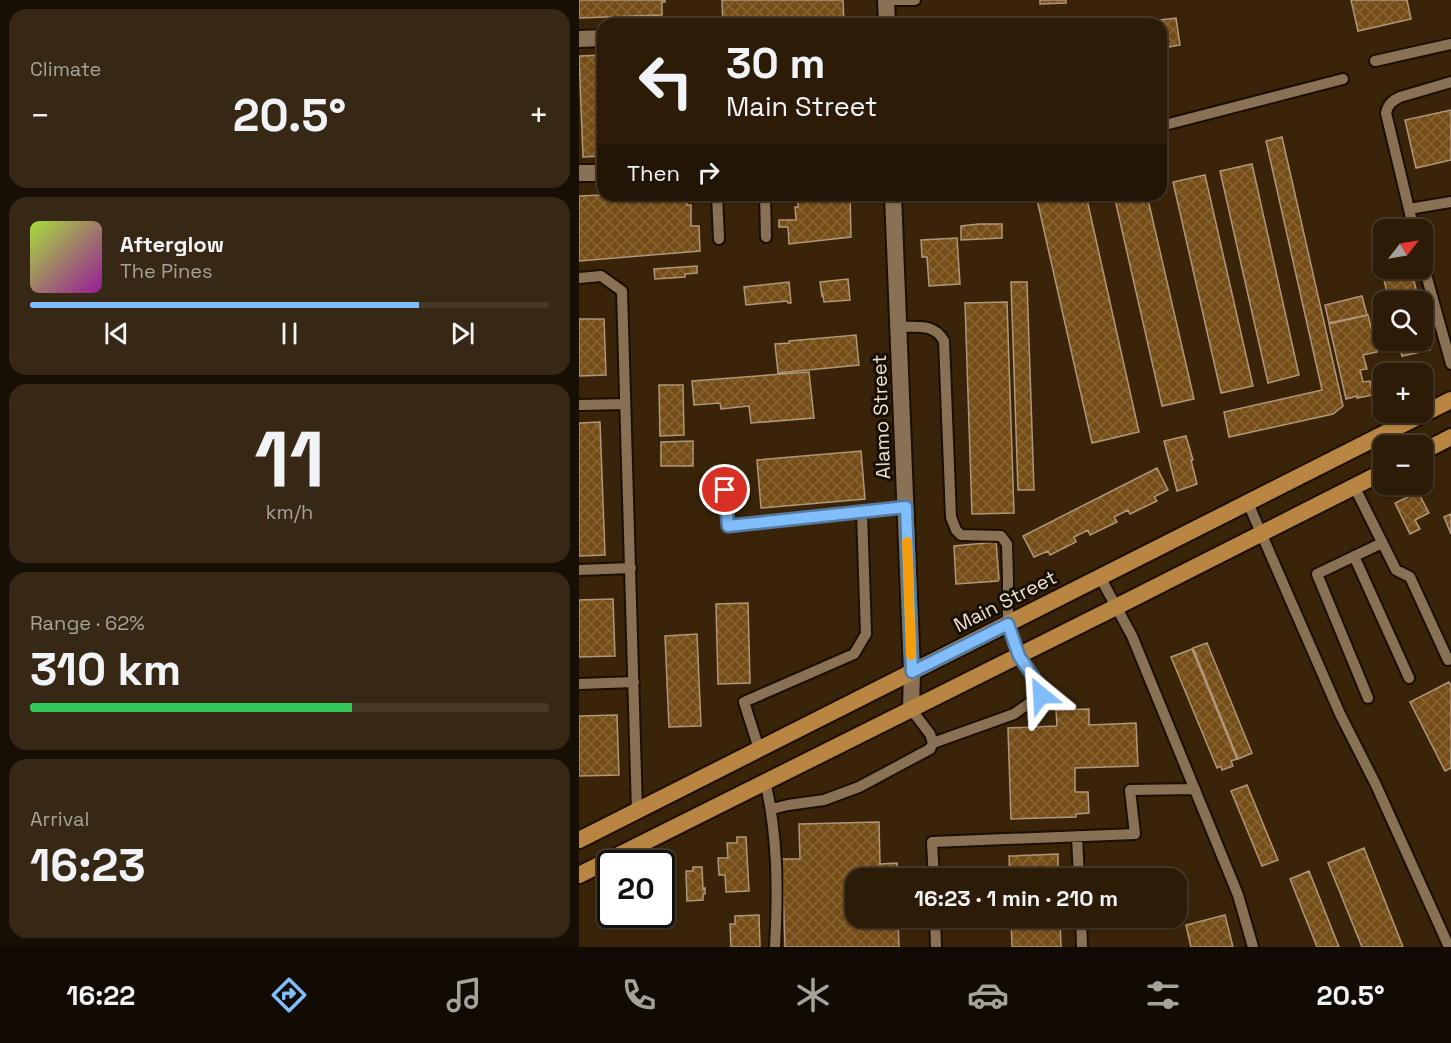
<!DOCTYPE html>
<meta charset="utf-8">
<style>
:root{--surface:#2b1b07;--page:#372815;--text:#f1f3f6;--muted:#a6a19b;--line:#473928;--accent:#81bdfa}
body{margin:0;font-family:"Space Grotesk",sans-serif;background:var(--page);color:var(--text);height:100vh;display:flex;flex-direction:column;font-size:22px;white-space:nowrap}
*{box-sizing:border-box;margin:0}
p{font-size:20px;color:var(--muted)}
.icon{flex:none;width:33px;height:33px;fill:none;stroke:currentColor;stroke-width:2;stroke-linecap:round;stroke-linejoin:round}
.map{position:relative;flex:1;overflow:hidden}
.panel{display:flex;flex-direction:column;gap:9px;padding:9px;background:#180f04;width:579px}
.panel>*{flex:none}
.banner{position:absolute;left:18px;top:18px;width:570px;height:183px;border-radius:18px;box-shadow:0 2px 4px #0004,0 0 0 2px var(--line);background:#2b1b07;color:var(--text);overflow:hidden}
.needle{width:39px;rotate:59deg}
.tools{position:absolute;left:794px;top:219px;display:grid;gap:12px}
.tools a{display:grid;place-items:center;width:60px;height:60px;border-radius:12px;background:var(--surface);box-shadow:0 2px 4px #0004,0 0 0 2px var(--line);font-size:30px}
.speed{position:absolute;left:18px;top:850px;display:flex;gap:12px;font-size:30px;font-weight:700;text-align:center}
.speed>*{display:grid;place-content:center;width:78px;height:78px;border-radius:50%;background:var(--surface);box-shadow:0 2px 4px #0004,0 0 0 2px var(--line);line-height:1}
.speed .limit{border:3px solid #111;border-radius:9px;background:#fff;color:#111}
.pin{position:absolute;display:grid;place-items:center;width:51px;height:51px;color:#fff;margin:-26px;border:3px solid #fff;border-radius:50%;box-shadow:0 2px 6px #0007}
.me{position:absolute;width:66px;margin:-33px;rotate:333deg;stroke-linejoin:round;filter:drop-shadow(0 0 4px #0008)}
.turn{display:flex;align-items:center;gap:21px;height:126px;padding:0 30px;font-size:27px}
.turn .icon{width:78px;height:78px;stroke-width:2.5}
.turn b{display:block;font-size:42px;line-height:51px}
.then{display:flex;align-items:center;height:57px;padding:0 30px;background:#0003;gap:12px;font-size:22px}
.big{font-size:45px;font-weight:700;line-height:1.1}
.panel .card{flex:1;display:flex;flex-direction:column;justify-content:center;gap:9px;min-width:0;padding:0 21px;border-radius:18px;background:var(--page)}
.panel .dial{align-items:center;gap:0}
.dial b{font-size:78px;line-height:1}
.song{display:flex;align-items:center;gap:18px}
.cover{width:72px;height:72px;border-radius:9px;background:linear-gradient(135deg,hsl(80 70% 55%),hsl(300 70% 35%))}
.played{height:6px;border-radius:3px;background:linear-gradient(90deg,var(--accent) 75%,var(--line) 75%)}
.keys{display:flex;justify-content:space-around;direction:ltr}
.heat{display:flex;justify-content:space-between;align-items:center;font-size:33px;direction:ltr}
.charge{height:9px;border-radius:4px;background:linear-gradient(90deg,#34c759 62%,var(--line) 0)}
.trip{position:absolute;left:266px;top:868px;width:342px;height:60px;border-radius:18px;background:var(--surface);box-shadow:0 2px 4px #0004,0 0 0 2px var(--line);font-weight:700;line-height:60px;text-align:center}
.tabs{display:flex;height:96px;justify-content:space-around;align-items:center;background:#110b03;color:var(--muted)}
.tabs .icon{width:42px;height:42px}
.tabs .current{color:var(--accent)}
.tabs b{font-size:27px;color:var(--text)}
main{display:flex;flex:1;min-height:0}
.map>svg:first-child{display:block}
.building{fill:url(#building-cross-hatch);stroke:#b1977a;stroke-width:1.5}
.lines{fill:none;stroke-linecap:round;stroke-linejoin:round}
.service-casing{stroke:#1d0e00;stroke-width:14}
.minor-casing{stroke:#1d0e00;stroke-width:20}
.primary-casing{stroke:#1d0e00;stroke-width:20}
.service{stroke:#897155;stroke-width:10}
.minor{stroke:#897155;stroke-width:16}
.primary{stroke:#b88542;stroke-width:16}
.route-casing{stroke:#547ba2;stroke-width:15}
.route{stroke:#81bdfa;stroke-width:10}
.slow{stroke:#f59e0b;stroke-width:10}
.labels{text-anchor:middle;stroke-width:6;stroke-linejoin:round;paint-order:stroke}
.street-label{font-size:20px;fill:#efe1d2;stroke:#191005}
</style>
<main>
<section class="panel">
<div class="card"><p>Climate</p>
<div class="heat"><a>−</a><b class="big">20.5°</b><a>+</a></div>
</div>
<div class="card">
<div class="song"><i class="cover"></i><div><b>Afterglow</b><p>The Pines</p></div></div>
<div class="played"></div>
<div class="keys"><svg class="icon" aria-label="previous" viewBox="0 0 24 24"><path d="M18 5L8 12l10 7zM5 5v14"/></svg><svg class="icon" aria-label="pause" viewBox="0 0 24 24"><path d="M8 5v14M16 5v14"/></svg><svg class="icon" aria-label="next" viewBox="0 0 24 24"><path d="M6 5l10 7-10 7zM19 5v14"/></svg></div>
</div>
<div class="card dial"><b>11</b><p>km/h</p></div>
<div class="card"><p>Range · 62%</p><b class="big">310 km</b><div class="charge"></div></div>
<div class="card"><p>Arrival</p><b class="big">16:23</b></div>
</section>
<div class="map">
<svg width="872" height="947" viewBox="0 0 872 947">
<defs>
<pattern id="building-cross-hatch" width="8" height="8" patternUnits="userSpaceOnUse" patternTransform="scale(1.5)"><rect width="8" height="8" fill="#754d16"/><path d="M0 0l8 8M0 8l8-8" fill="none" stroke="#896637"/></pattern>
</defs>
<rect width="100%" height="100%" fill="#392409"/>
<path class="building" d="M0,0h86v2h-3v13l-83,3z
M143,0h121l1,24h-121z
M461,0h26v3l-26,1z
M772,0h56l4,19 -53,12z
M597,18l4,27 -17,3 -3,-28z
M24,55v101l-20,1 -4,-101z
M872,110v50l-35,8 -11,-48z
M703,137l61,269 -10,8 -104,23 -5,-25 98,-22 -56,-249z
M673,164l47,211 -31,8 -48,-212z
M626,175l48,211 -32,7 -48,-211z
M24,195h84v10h4v21h8l1,25 -121,10v-65z
M219,195h52l1,42 -62,7 -1,-17h-9v-7h17l-1,-13h3z
M457,195h50l53,237 -47,11z
M535,195h33l47,204 -32,7z
M400,224h23v14l-41,2v-14z
M378,238l3,46 -31,2 -2,-29h-5l-1,-17z
M804,265v3h28l8,34h-30l-8,-36z
M118,266v7l-12,1v3l-30,2 -1,-10z
M269,279l2,21 -26,2 -1,-7 -1,1 -2,-14z
M210,282l2,21h-3l-1,-2 -41,4 -2,-18z
M432,282h16l7,208h-16z
M783,296l5,19 -38,8 -4,-18z
M428,302l7,211 -42,1 -7,-211z
M789,315l9,37 -14,3 4,14 -7,1 3,12 7,-1 3,14 -16,3v-2l-11,3 -17,-75z
M843,315l8,35 -28,6 -4,-16h24z
M0,319h25l2,56 -27,1z
M277,335l3,30 -81,8 -3,-29 14,-1v-2z
M230,372l5,46 -63,5 -2,-17 -28,3 -1,-6 -26,2 -2,-24z
M80,385h24l1,50 -24,1z
M21,422l5,133 -26,1v-133z
M607,436l7,24h-2l6,24 -20,7 -13,-50z
M114,441v25h-32v-24z
M282,451l4,48 -104,9 -4,-48z
M578,468l11,22 -14,7 3,4 -27,13 -2,-4 -14,7 3,5 -27,13 -2,-5 -14,7 2,5 -26,13 -2,-4 -14,6 -11,-21z
M839,492l11,21 -14,7 5,9 -10,5 -15,-31z
M872,514v20l-7,-17z
M417,542l3,37 -1,2 -42,3 -2,-38z
M34,599l2,57 -36,1v-57z
M169,603l2,80 -32,1 -2,-80z
M118,634l4,92 -32,1 -4,-91z
M628,643l45,110 -14,6 -45,-111z
M613,649l45,110 -6,2 2,5 -11,4 -1,-4 -4,2 -46,-111z
M870,682l2,4v82l-6,3 -35,-69z
M510,709v16l47,-2 2,43 -63,2v24h13l1,21 -13,1v3l-65,2 -3,-91 49,-2 -1,-16z
M38,715l2,60 -40,1v-60z
M668,785l31,75 -16,6 -31,-75z
M300,822l1,42 17,-1v16h-42v39h43l1,29h-114l-3,-88h18l-1,-35z
M158,837h9l3,54 -23,1 -1,-17h-6l-1,-17h10l-1,-15h10z
M785,848l39,99h-41l-34,-84z
M479,854v25h-48l-1,-23z
M114,867h9l1,22 2,-1v6h-2v6l-16,1 -1,-30h7z
M730,871l30,76h-22l-27,-68z
M180,915l1,32h-29l-1,-23h5v-8z
M646,915l8,32h-42l-5,-22z
M432,918h49l1,29h-49z"/>
<g class="lines">
<defs>
<path id="service" d="M307,0h29
M796,61l76,-17
M582,126l182,-47
M138,195l2,44
M186,195l1,42
M830,209l42,-7
M835,230l-28,-117c2,-9 6,-12 14,-16l51,-15
M843,260l29,104
M0,278l22,-2 21,15 15,520
M319,327c19,0 36,-4 46,14l7,176 5,13 5,5 40,1 6,8 1,36v44l11,31 22,33v7l-27,19 -81,29
M0,405l46,-1
M775,486l42,84 14,7 38,83
M146,490l3,36 178,-19
M669,503l92,211 36,71 73,162
M775,556l55,122
M0,570l52,-2
M521,577l32,59 106,259 15,52
M0,684l55,-2
M789,698l-51,-124 65,-31
M180,749l-15,-47 110,-48 12,-20 -4,-122
M186,781c13,55 13,110 10,166
M193,809l16,-4 36,-5 35,-13 71,-38 3,-6 -3,-9 -19,-25
M498,836l2,43
M355,879l-2,-37 203,-8 -5,-44 65,-1
M356,918l1,29
M502,918l1,29"/>
<path id="minor" d="M307,0l1,24
M0,39l24,-1
M0,173h24
M314,195l19,477 -1,37"/>
<path id="primary" d="M843,452l29,-15
M0,840l872,-440
M0,875l533,-266 271,-137"/>
</defs>
<use href="#service" class="service-casing"/>
<use href="#minor" class="minor-casing"/>
<use href="#primary" class="primary-casing"/>
<use href="#service" class="service"/>
<use href="#minor" class="minor"/>
<use href="#primary" class="primary"/>
</g>
<g class="lines">
<defs>
<path id="route" d="M146,490l3,36 178,-19 6,165 96,-48 11,32 22,32v7"/>
</defs>
<use href="#route" class="route-casing"/>
<use href="#route" class="route"/>
<path class="slow" d="M328,542l4,113"/>
</g>
<g class="labels">
<g class="street-label">
<text transform="translate(302 417) rotate(-92)" y="7">Alamo Street</text>
<text transform="translate(426 601) rotate(-27)" y="7">Main Street</text>
</g>
</g>
</svg>
<div class="tools">
<a><svg class="needle" viewBox="-14 -14 28 28"><path d="M0-13l5 13h-10z" fill="#e53935"/><path d="M0 13l5-13h-10z" fill="#a6a19b"/></svg></a>
<a><svg class="icon" aria-label="search" viewBox="0 0 24 24"><circle cx="10" cy="10" r="6"/><path d="M15 15l6 6"/></svg></a>
<a>+</a>
<a>−</a>
</div>
<div class="speed"><div class="limit">20</div></div>
<div class="pin" style="left:146px;top:490px;background:#d93025"><svg class="icon" aria-label="arrive" viewBox="0 0 24 24"><path d="M6 21V4h12l-3 4 3 4H6"/></svg></div>
<svg class="me" style="left:462px;top:695px" viewBox="-20 -20 40 40"><path d="M0-17L14 15 0 8-14 15z" fill="#81bdfa" stroke="#fff" stroke-width="4"/></svg>
<div class="trip">16:23 · 1 min · 210 m</div>
<div class="banner">
<div class="turn"><svg class="icon" aria-label="left" viewBox="0 0 24 24"><path d="M17 20v-9H6M10 6l-5 5 5 5"/></svg><div><b>30 m</b>Main Street</div></div>
<div class="then">Then<svg class="icon" aria-label="right" viewBox="0 0 24 24"><path d="M7 20v-9h11M14 6l5 5-5 5"/></svg></div>
</div>
</div>
</main>
<nav class="tabs">
<b>16:22</b>
<svg class="icon current" aria-label="directions" viewBox="0 0 24 24"><path d="M12 3l9 9-9 9-9-9zM9 14v-3h6M13 9l2 2-2 2"/></svg>
<svg class="icon" aria-label="music" viewBox="0 0 24 24"><path d="M9 18V5l10-2v13"/><circle cx="6" cy="18" r="3"/><circle cx="16" cy="16" r="3"/></svg>
<svg class="icon" aria-label="phone" viewBox="0 0 24 24"><path d="M5 4h4l2 5-3 2q2 4 5 5l2-3 5 2v4C11 20 4 13 5 4z"/></svg>
<svg class="icon" aria-label="climate" viewBox="0 0 24 24"><path d="M12 3v18M4 7l16 10M4 17L20 7"/></svg>
<svg class="icon" aria-label="car" viewBox="0 0 24 24"><path d="M5 17H2v-5l4-1 3-4h7l3 4 3 1v5h-3M9 17h6M6 11h13"/><circle cx="7" cy="17" r="2"/><circle cx="17" cy="17" r="2"/></svg>
<svg class="icon" aria-label="filters" viewBox="0 0 24 24"><path d="M4 7h16M4 17h16"/><circle cx="9" cy="7" r="2"/><circle cx="15" cy="17" r="2"/></svg>
<b>20.5°</b>
</nav>
